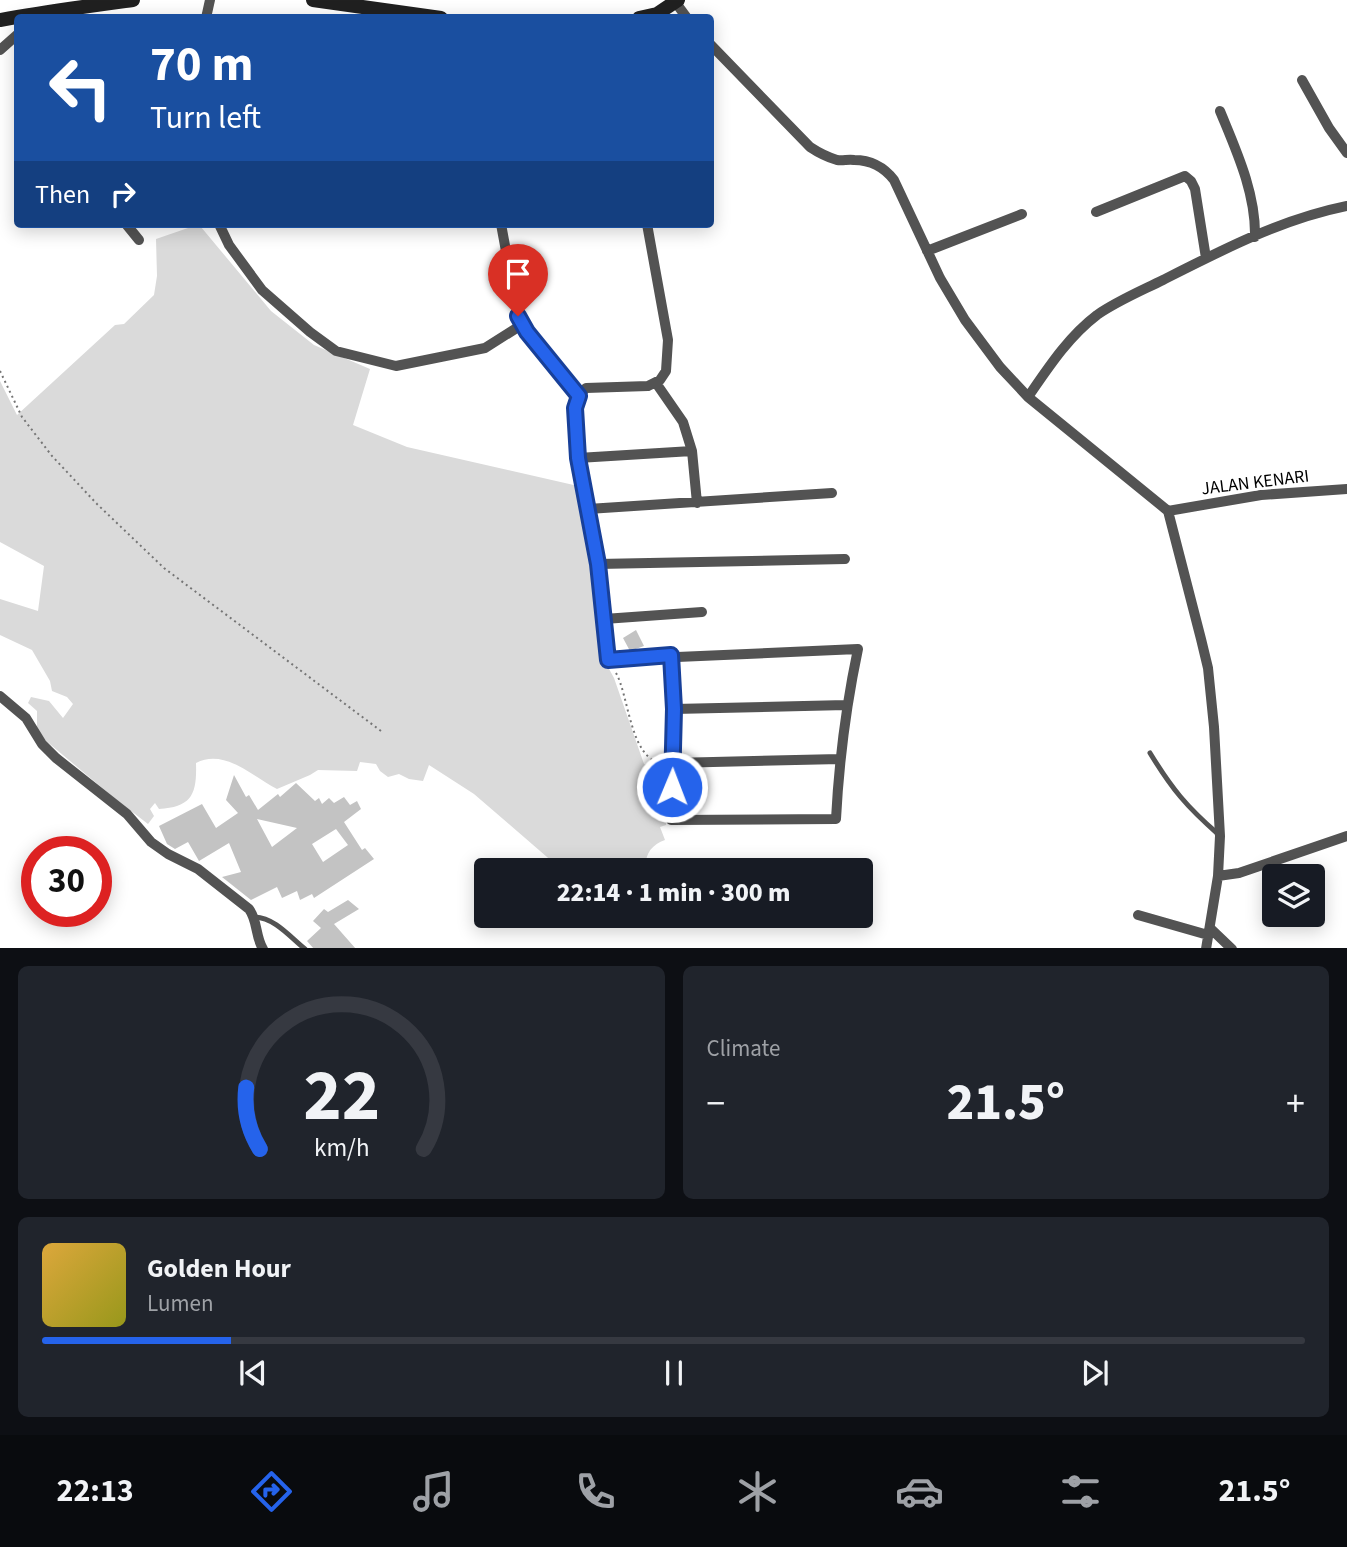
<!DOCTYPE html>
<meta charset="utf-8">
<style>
:root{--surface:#171b24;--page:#20242c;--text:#f1f3f6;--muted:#9ea1a6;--line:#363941;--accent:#2563eb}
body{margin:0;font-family:"Source Sans 3",sans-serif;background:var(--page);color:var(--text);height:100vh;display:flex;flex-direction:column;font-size:26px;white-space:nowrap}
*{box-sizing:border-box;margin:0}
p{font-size:23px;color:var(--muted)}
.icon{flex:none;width:38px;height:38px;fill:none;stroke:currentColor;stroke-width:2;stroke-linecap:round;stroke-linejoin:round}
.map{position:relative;height:948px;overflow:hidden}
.drawer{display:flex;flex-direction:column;gap:18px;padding:18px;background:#0d0f14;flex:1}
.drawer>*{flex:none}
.guide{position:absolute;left:14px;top:14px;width:700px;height:214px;border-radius:7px;box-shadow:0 4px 18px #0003;background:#1a4fa0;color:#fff;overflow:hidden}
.fabs{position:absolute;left:1262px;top:864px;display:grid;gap:14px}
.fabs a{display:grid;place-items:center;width:63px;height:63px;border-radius:7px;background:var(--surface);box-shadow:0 4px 18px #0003;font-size:35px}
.speed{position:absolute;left:21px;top:836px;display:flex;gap:14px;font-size:35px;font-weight:700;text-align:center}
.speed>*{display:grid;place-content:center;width:91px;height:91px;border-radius:50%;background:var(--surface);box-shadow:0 4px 18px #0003;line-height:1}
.speed .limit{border:10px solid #d22;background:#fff;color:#111}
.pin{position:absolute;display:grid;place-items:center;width:60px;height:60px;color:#fff;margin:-72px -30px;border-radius:50% 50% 50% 0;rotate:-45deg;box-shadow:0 0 7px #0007}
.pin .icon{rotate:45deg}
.me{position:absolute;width:77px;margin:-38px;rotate:1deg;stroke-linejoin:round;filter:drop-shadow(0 0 5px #0008)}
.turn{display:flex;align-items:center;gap:24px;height:147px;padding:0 21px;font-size:32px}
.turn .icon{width:91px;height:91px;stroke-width:2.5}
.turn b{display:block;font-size:49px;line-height:60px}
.then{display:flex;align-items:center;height:66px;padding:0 21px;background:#0003;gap:14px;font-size:26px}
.big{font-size:52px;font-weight:800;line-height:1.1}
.drawer .tile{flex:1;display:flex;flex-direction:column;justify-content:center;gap:10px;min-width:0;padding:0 24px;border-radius:10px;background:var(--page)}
.drawer .dial{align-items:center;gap:0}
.dial svg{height:182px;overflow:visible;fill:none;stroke:var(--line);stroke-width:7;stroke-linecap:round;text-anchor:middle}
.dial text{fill:var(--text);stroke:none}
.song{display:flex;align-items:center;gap:21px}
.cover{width:84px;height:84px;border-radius:10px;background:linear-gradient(135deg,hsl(40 70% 55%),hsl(60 70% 35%))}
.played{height:7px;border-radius:4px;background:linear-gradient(90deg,var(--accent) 15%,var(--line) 15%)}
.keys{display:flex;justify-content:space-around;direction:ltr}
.heat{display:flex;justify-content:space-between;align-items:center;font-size:38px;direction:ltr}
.drawer .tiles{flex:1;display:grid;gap:18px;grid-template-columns:1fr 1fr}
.tile:last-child{grid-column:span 2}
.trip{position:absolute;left:474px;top:858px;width:399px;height:70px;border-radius:7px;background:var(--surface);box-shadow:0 4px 18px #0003;font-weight:800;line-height:70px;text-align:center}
.menu{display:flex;height:112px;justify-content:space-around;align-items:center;background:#090b0e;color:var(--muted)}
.menu .icon{width:49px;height:49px}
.menu .current{color:var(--accent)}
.menu b{font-size:32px;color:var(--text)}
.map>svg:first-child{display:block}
.green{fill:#dadada}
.building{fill:#c3c3c3;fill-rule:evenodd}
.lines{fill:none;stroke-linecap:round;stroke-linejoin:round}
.path{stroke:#757575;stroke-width:2;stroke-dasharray:2 3.5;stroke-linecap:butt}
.lane{stroke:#535353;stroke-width:5}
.street{stroke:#535353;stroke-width:10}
.secondary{stroke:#202020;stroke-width:14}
.route-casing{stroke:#184099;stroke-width:18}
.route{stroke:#2563eb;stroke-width:12}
.labels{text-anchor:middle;stroke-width:5;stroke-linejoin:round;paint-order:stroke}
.street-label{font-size:18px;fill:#000;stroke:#fff}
</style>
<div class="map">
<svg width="1347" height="949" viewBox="0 0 1347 949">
<rect width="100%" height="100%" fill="#fff"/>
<path class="green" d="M201,227l70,84 43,34 56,24 -17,56 54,22 171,39 25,172 11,20 30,86 14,6 7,8 1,47 -6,2 5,13c-14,5 -21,15 -19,30h-84l-88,-76 -45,-29 -6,16 -14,-2 -10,-5 -11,3 -8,-6 -4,-7 -16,-2 -3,9 -39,-1 -8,5 -33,14c-24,-12 -52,-41 -81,-26 1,31 -4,44 -37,46l-4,-6 -5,6 4,7 -6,8 -35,-27 -68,-57 -8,-11v-18l-9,-8 3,-6 18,4 14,17 10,-14 -6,-7 -15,-6 -2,-10 -18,-31 -32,-15v-36l38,12 6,-45 -44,-24v-161l17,34 98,-90 9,-1 30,-29 3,-19 -1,-37 32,-11z"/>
<path class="building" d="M636,630l8,16 -14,5 -7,-13z
M234,775l12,22 3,-2 9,15 20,-16 2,3 16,-14 19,18 4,-3 3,6 7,-6 5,5 10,-6 6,8 7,-4 4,8 -17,13 18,28 3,-2 9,11 -60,39 -2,-4 -12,6 -3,-9 -15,7 -5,-11 -26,13 -29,-23 19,-5 -12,-29 -30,18 -11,-19 -13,7 -8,-5 -8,-18 43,-22 14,24 22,-15 -12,-13zM257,819l40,9 -25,19zM336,829l12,16 -25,17 -11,-18z
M348,900l11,9 -25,15 22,25h-42l-7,-8 14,-13 -8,-7 11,-12 4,3z"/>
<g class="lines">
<path class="path" d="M0,371l22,46 30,39 45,48 67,64 217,163
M616,673c13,23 14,85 45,90"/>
<path class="lane" d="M1150,753c22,36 36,53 68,81
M255,917c20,1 35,20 50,32"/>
<path class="street" d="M676,3l11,15
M206,18l4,-18
M710,44l100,103c9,6 17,10 27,13 6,1 11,-1 17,0 18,0 30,7 40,20l46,98 25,42 35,47 28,30 140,114 33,128 7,29 6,59 6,109 -2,40 -12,73
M0,50l18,-16
M1302,80l27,48 18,25
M1220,111c16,39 36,82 35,126
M1096,212l89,-36 6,5 4,8 11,69
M126,224l13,16
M219,224l10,21 33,45 48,42 26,19 60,15 89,-18 38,-24
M501,224l17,92 9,16 52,63
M647,224l21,116 -2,31 -6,9 -12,6 -62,2 -7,7 -4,13 3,50 20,106 10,96 250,-11c-12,57 -19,112 -22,170l-165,1 3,-111 -3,-54
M927,251l95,-37
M656,383l27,39 9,29
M1028,397c20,-29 40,-60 69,-82 20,-14 44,-24 66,-35 59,-30 119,-61 184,-74
M578,458l114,-7 5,52
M588,509l244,-16
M1168,511l93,-16 86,-6
M598,564l247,-5
M604,619l98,-7
M0,696l26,22 16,26 14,14 71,56 24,28 17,12 30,15 51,40c9,12 6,27 14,40
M674,709l172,-4
M672,763l168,-4
M1218,876l21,-3 108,-37
M1138,915l70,20
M1210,928l22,21"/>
<path class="secondary" d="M313,0l128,18
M639,18l18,-4 21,-14
M0,20c44,-8 89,-14 133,-20"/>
</g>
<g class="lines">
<defs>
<path id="route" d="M518,316l9,16 52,64 -4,12 3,50 20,106 10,96 63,-5 3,54 -2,78"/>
</defs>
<use href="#route" class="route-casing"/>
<use href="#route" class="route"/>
</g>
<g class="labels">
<g class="street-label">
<text transform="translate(1255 482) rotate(-7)" y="6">JALAN KENARI</text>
</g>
</g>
</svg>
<div class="fabs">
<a><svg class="icon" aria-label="layers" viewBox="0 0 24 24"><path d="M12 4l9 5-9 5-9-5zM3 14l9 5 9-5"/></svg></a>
</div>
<div class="speed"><div class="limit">30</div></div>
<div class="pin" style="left:518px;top:316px;background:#d93025"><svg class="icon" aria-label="arrive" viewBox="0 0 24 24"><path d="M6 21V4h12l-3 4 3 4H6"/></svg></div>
<svg class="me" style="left:672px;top:787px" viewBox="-20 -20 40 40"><circle r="17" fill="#2563eb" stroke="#fff" stroke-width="3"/><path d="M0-11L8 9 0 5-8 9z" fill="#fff"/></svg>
<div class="trip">22:14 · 1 min · 300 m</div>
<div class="guide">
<div class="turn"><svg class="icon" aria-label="left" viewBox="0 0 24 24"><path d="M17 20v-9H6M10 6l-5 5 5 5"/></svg><div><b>70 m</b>Turn left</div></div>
<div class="then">Then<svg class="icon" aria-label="right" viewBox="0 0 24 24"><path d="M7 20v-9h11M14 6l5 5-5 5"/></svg></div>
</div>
</div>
<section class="drawer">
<div class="tiles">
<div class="tile dial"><svg viewBox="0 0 100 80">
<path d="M14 69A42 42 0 1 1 86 69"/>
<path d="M14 69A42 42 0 0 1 8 42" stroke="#2563eb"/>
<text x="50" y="56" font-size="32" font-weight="700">22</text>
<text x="50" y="72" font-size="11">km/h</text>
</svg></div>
<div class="tile"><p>Climate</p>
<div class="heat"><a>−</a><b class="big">21.5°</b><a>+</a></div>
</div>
<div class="tile">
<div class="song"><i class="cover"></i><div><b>Golden Hour</b><p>Lumen</p></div></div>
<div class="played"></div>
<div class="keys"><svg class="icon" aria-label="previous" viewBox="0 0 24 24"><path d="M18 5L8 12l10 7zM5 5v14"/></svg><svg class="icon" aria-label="pause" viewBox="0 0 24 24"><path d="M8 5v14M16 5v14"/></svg><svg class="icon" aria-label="next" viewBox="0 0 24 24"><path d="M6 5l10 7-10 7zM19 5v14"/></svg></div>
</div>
</div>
</section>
<nav class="menu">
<b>22:13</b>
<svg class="icon current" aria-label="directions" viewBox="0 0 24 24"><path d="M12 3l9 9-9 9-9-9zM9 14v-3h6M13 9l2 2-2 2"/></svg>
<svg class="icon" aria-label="music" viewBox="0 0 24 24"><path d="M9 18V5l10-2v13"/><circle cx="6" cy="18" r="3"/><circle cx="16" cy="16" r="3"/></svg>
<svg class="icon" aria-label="phone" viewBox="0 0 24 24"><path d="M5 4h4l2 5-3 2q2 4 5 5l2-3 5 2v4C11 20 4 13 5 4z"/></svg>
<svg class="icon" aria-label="climate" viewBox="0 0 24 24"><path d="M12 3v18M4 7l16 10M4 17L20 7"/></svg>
<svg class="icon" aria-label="car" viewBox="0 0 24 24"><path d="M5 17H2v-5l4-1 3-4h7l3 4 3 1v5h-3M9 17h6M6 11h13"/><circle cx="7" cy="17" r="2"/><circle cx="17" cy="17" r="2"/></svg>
<svg class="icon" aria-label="filters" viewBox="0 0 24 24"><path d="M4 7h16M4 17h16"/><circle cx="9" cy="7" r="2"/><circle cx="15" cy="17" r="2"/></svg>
<b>21.5°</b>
</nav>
